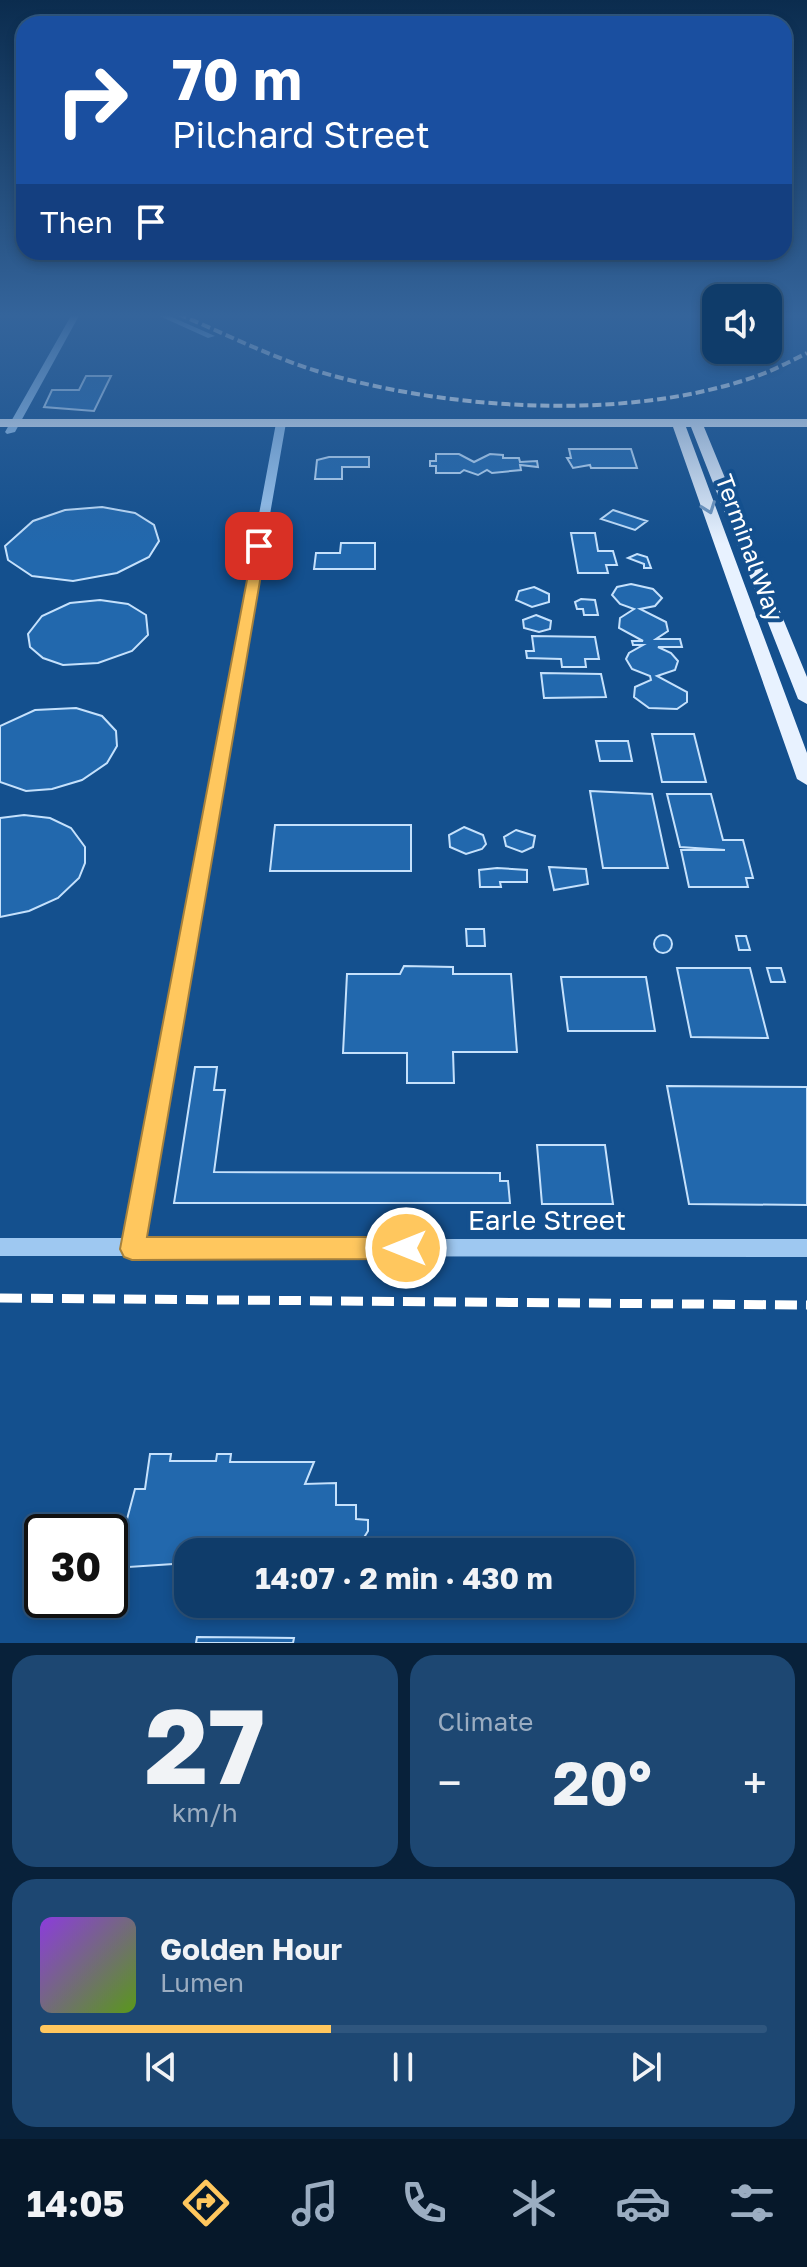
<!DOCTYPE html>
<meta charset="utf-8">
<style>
:root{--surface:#0f3c6a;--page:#1d4772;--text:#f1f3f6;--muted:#9badc1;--line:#2f567e;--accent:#ffc75e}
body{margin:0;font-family:"Golos Text",sans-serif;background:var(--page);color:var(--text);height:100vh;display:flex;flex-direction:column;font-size:30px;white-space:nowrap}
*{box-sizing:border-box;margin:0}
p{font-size:26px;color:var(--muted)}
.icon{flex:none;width:44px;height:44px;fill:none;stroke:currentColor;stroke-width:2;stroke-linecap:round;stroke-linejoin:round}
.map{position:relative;height:1643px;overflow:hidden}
.panel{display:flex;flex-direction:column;gap:12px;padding:12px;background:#08213a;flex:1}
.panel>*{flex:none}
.banner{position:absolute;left:16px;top:16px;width:776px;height:244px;border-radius:24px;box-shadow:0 4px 12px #0003,0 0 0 2px var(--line);background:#1a4fa0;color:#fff;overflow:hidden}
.buttons{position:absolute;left:702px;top:284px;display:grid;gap:16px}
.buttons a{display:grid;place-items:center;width:80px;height:80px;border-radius:16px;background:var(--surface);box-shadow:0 4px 12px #0003,0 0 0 2px var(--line);font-size:40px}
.speed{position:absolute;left:24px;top:1514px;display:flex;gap:16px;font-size:40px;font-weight:700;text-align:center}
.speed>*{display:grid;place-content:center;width:104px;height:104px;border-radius:50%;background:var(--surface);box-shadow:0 4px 12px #0003,0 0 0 2px var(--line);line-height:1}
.speed .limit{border:4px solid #111;border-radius:12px;background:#fff;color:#111}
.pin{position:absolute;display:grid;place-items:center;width:68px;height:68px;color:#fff;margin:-34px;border-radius:16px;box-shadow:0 4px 12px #0006}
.me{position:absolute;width:88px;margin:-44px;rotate:270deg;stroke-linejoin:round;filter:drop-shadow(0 0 6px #0008)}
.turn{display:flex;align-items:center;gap:28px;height:168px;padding:0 24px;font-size:36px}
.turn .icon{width:104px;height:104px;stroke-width:2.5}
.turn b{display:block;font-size:56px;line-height:68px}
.then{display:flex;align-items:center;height:76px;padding:0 24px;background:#0003;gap:16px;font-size:30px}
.big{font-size:60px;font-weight:700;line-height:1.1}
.panel .tile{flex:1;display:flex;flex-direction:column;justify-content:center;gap:12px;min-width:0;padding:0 28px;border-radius:24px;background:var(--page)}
.panel .dial{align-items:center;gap:0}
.dial b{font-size:104px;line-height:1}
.song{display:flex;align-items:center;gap:24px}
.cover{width:96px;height:96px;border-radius:12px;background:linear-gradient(135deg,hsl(270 70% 55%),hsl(90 70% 35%))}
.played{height:8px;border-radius:4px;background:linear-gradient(90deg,var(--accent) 40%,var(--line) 40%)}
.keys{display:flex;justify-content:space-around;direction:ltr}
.heat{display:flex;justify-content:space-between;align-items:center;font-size:44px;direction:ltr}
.panel .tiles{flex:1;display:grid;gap:12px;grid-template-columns:1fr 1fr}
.tile:last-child{grid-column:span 2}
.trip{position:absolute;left:174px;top:1538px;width:460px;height:80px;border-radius:24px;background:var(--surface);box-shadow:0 4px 12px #0003,0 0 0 2px var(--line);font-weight:700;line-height:80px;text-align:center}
.menu{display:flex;height:128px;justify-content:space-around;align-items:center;background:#06182a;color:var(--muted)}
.menu .icon{width:56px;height:56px}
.menu .on{color:var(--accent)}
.menu b{font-size:36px;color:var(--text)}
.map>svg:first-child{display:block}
.building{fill:#2268ad;stroke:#c5e1fc;stroke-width:2}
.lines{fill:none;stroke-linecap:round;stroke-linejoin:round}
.minor{fill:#9ec8f1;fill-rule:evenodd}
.major{fill:#e8f2ff;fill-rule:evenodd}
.rail-far1{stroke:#fff;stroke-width:4;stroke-dasharray:9 4;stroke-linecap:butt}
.rail{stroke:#fff;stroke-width:9;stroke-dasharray:22 9;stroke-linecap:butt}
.oneway{stroke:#7399c1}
.route{fill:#ffc75e;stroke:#a6813d;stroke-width:2}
.labels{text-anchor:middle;stroke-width:8;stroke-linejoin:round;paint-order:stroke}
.street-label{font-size:24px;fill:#fff;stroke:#14508e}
.near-street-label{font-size:28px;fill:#fff;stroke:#14508e}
</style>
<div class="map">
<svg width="807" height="1643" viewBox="0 0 807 1643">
<rect width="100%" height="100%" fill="#14508e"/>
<path class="building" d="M86,376h25l-17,35 -50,-4 8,-17h27z
M569,449h62l6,19h-46l-1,-3 -17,3 -6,-10h4z
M436,454h23l15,8 16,-8 13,1v3h16l1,4 17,-1 1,6 -18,-2 1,5 -29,3 -5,-3 -9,5 -14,-5 -4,3h-24v-7h-6v-5h6z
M329,457h40v10h-27v12h-27l2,-19z
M102,507l33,6 19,12 5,16 -10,16 -32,16 -44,8 -41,-5 -24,-16 -3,-14 28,-25 32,-11z
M613,510l34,11 -12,9 -34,-11z
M571,533h24l3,18h15l4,14h-11l2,8h-30z
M341,543h34v26h-61l2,-16h24z
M637,554l10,3 4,11h-7v-4l-16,-6z
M631,584l22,5 9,9 -7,8 -15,3 26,13 2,9 -12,8h24l2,8h-24l13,6 7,8 -3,9 -18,6 30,16v10l-10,7 -28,-1 -15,-11 1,-10 16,-7 -1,-4 -18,-7 -6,-10 3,-6 14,-8h-10l-1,-4h11l-24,-13 1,-10 14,-9 -14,-5 -8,-9 5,-8z
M534,587l15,7v8l-17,5 -16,-7 3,-9z
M581,599l14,1 3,15h-14l-1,-6h-6l-2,-7z
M100,600l28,4 18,11 2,20 -16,16 -34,12 -35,2 -20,-7 -13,-11 -2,-13 14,-18 28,-13z
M536,615l15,6 -1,8 -11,3 -15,-4 -1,-8z
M532,636l63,1 4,22h-14l1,8h-24l-1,-8 -34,-1 -1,-7h8z
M541,673l60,1 5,23 -62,1z
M76,708l26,8 14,15 1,15 -10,17 -25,17 -30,9 -26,2 -26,-9v-56l35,-16z
M652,734h42l12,48h-44z
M596,741h32l4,20h-32z
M590,791l62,3 16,74h-65z
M667,794h44l12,46h20l10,38h-7l2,9h-59l-8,-37h44l-45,-3z
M24,815l26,3 21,10 14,19v16l-6,15 -21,20 -29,13 -29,6v-99z
M275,825h136v46h-141z
M464,827l19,8 3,9 -4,5 -16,5 -16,-7 -1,-12z
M516,830l19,6 -2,11 -11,5 -16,-6 -2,-9z
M549,867l37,2 2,15 -34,6z
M497,868l30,2v12h-27l1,5h-21l-1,-17z
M466,929h18l1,17h-18z
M654 944a9 9 0 1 1 18 0a9 9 0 1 1-18 0Z
M736,936h10l4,14h-11z
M404,966l49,1v7h58l6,78h-64l1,31h-47v-30h-64l4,-79h53z
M677,968h73l18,70 -77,-1z
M767,968h14l4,14h-14z
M561,977h85l9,54h-87z
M195,1067h22l-3,23h11l-11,82 286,1v8h8l2,22h-336z
M667,1086l140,1v118l-118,-1z
M537,1145h68l8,59h-71z
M150,1454h21l-1,7h46l1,-7h14l-1,8h84l-9,22 31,-1v22h20v14l12,1v11l-13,21h-167v11l-74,5 21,-79h10z
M197,1637l97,1 -1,5h-97z"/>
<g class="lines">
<path class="minor" d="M72,314h8l-65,118 -8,2 -2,-2z
M155,314h10l50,22 -7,2z
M281,420l5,3 -143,816h664v18l-670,-1 -5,2 -5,-2h-127v-18h124l152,-815z"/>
<path class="major" d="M0,419h807v8h-103l103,250v27l-9,-5 -107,-272h-5l121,326v32l-10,-6 -124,-352h-673z"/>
<path class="rail-far1" d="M178,314c43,18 85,39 129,54 132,42 318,55 450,8 17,-6 34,-15 50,-23"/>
<path class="rail" d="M0,1298l807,7"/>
</g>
<defs><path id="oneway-chevron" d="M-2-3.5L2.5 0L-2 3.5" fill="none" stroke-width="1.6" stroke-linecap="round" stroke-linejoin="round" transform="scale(2)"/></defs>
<use class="oneway" href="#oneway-chevron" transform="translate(709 508) rotate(70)"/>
<linearGradient id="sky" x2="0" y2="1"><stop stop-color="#0b2c4e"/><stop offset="0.58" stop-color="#34649b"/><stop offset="1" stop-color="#34649b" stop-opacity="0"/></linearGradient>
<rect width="807" height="544" fill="url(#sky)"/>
<path class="route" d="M254,543l12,3 -119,691h259l9,3 4,8 -4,8 -9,3 -274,1 -8,-3 -4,-8z"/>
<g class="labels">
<g class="street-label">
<text transform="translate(749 548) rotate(70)" y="8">Terminal Way</text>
</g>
<g class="near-street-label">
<text x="547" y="1230">Earle Street</text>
</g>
</g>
</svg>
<div class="buttons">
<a><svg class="icon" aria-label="sound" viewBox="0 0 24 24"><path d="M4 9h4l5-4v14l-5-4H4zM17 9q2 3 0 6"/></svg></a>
</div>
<div class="speed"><div class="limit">30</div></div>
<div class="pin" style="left:259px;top:546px;background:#d93025"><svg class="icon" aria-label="arrive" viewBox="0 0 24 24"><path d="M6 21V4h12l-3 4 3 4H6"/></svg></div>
<svg class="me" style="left:406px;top:1248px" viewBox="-20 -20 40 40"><circle r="17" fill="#ffc75e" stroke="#fff" stroke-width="3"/><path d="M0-11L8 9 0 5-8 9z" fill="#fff"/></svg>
<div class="trip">14:07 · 2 min · 430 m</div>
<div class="banner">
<div class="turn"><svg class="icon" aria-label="right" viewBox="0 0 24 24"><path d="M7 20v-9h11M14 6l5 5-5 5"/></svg><div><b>70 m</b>Pilchard Street</div></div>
<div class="then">Then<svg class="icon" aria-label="arrive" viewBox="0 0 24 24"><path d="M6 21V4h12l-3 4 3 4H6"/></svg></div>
</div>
</div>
<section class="panel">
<div class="tiles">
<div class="tile dial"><b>27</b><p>km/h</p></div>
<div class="tile"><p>Climate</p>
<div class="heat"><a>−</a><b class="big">20°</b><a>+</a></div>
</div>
<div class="tile">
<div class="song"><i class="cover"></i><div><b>Golden Hour</b><p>Lumen</p></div></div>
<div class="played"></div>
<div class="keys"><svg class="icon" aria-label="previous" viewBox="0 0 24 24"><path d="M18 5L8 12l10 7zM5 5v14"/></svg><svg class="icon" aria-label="pause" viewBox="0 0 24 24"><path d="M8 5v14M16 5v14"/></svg><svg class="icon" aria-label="next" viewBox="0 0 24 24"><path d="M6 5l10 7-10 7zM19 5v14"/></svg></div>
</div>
</div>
</section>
<nav class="menu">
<b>14:05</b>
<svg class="icon on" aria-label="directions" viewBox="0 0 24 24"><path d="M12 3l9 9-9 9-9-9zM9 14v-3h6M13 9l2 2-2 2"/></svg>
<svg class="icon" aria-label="music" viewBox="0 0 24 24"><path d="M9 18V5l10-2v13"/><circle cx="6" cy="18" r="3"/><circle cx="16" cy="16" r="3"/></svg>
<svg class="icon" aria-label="phone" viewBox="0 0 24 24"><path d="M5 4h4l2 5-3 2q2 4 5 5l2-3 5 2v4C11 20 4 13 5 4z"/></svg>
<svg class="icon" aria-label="climate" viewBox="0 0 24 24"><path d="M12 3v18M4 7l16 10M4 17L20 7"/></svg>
<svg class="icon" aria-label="car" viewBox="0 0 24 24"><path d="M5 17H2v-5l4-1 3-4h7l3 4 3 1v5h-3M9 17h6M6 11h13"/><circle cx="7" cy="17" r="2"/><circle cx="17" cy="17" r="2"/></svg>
<svg class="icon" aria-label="filters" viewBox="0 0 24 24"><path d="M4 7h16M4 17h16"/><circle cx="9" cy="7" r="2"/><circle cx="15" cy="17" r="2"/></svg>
</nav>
